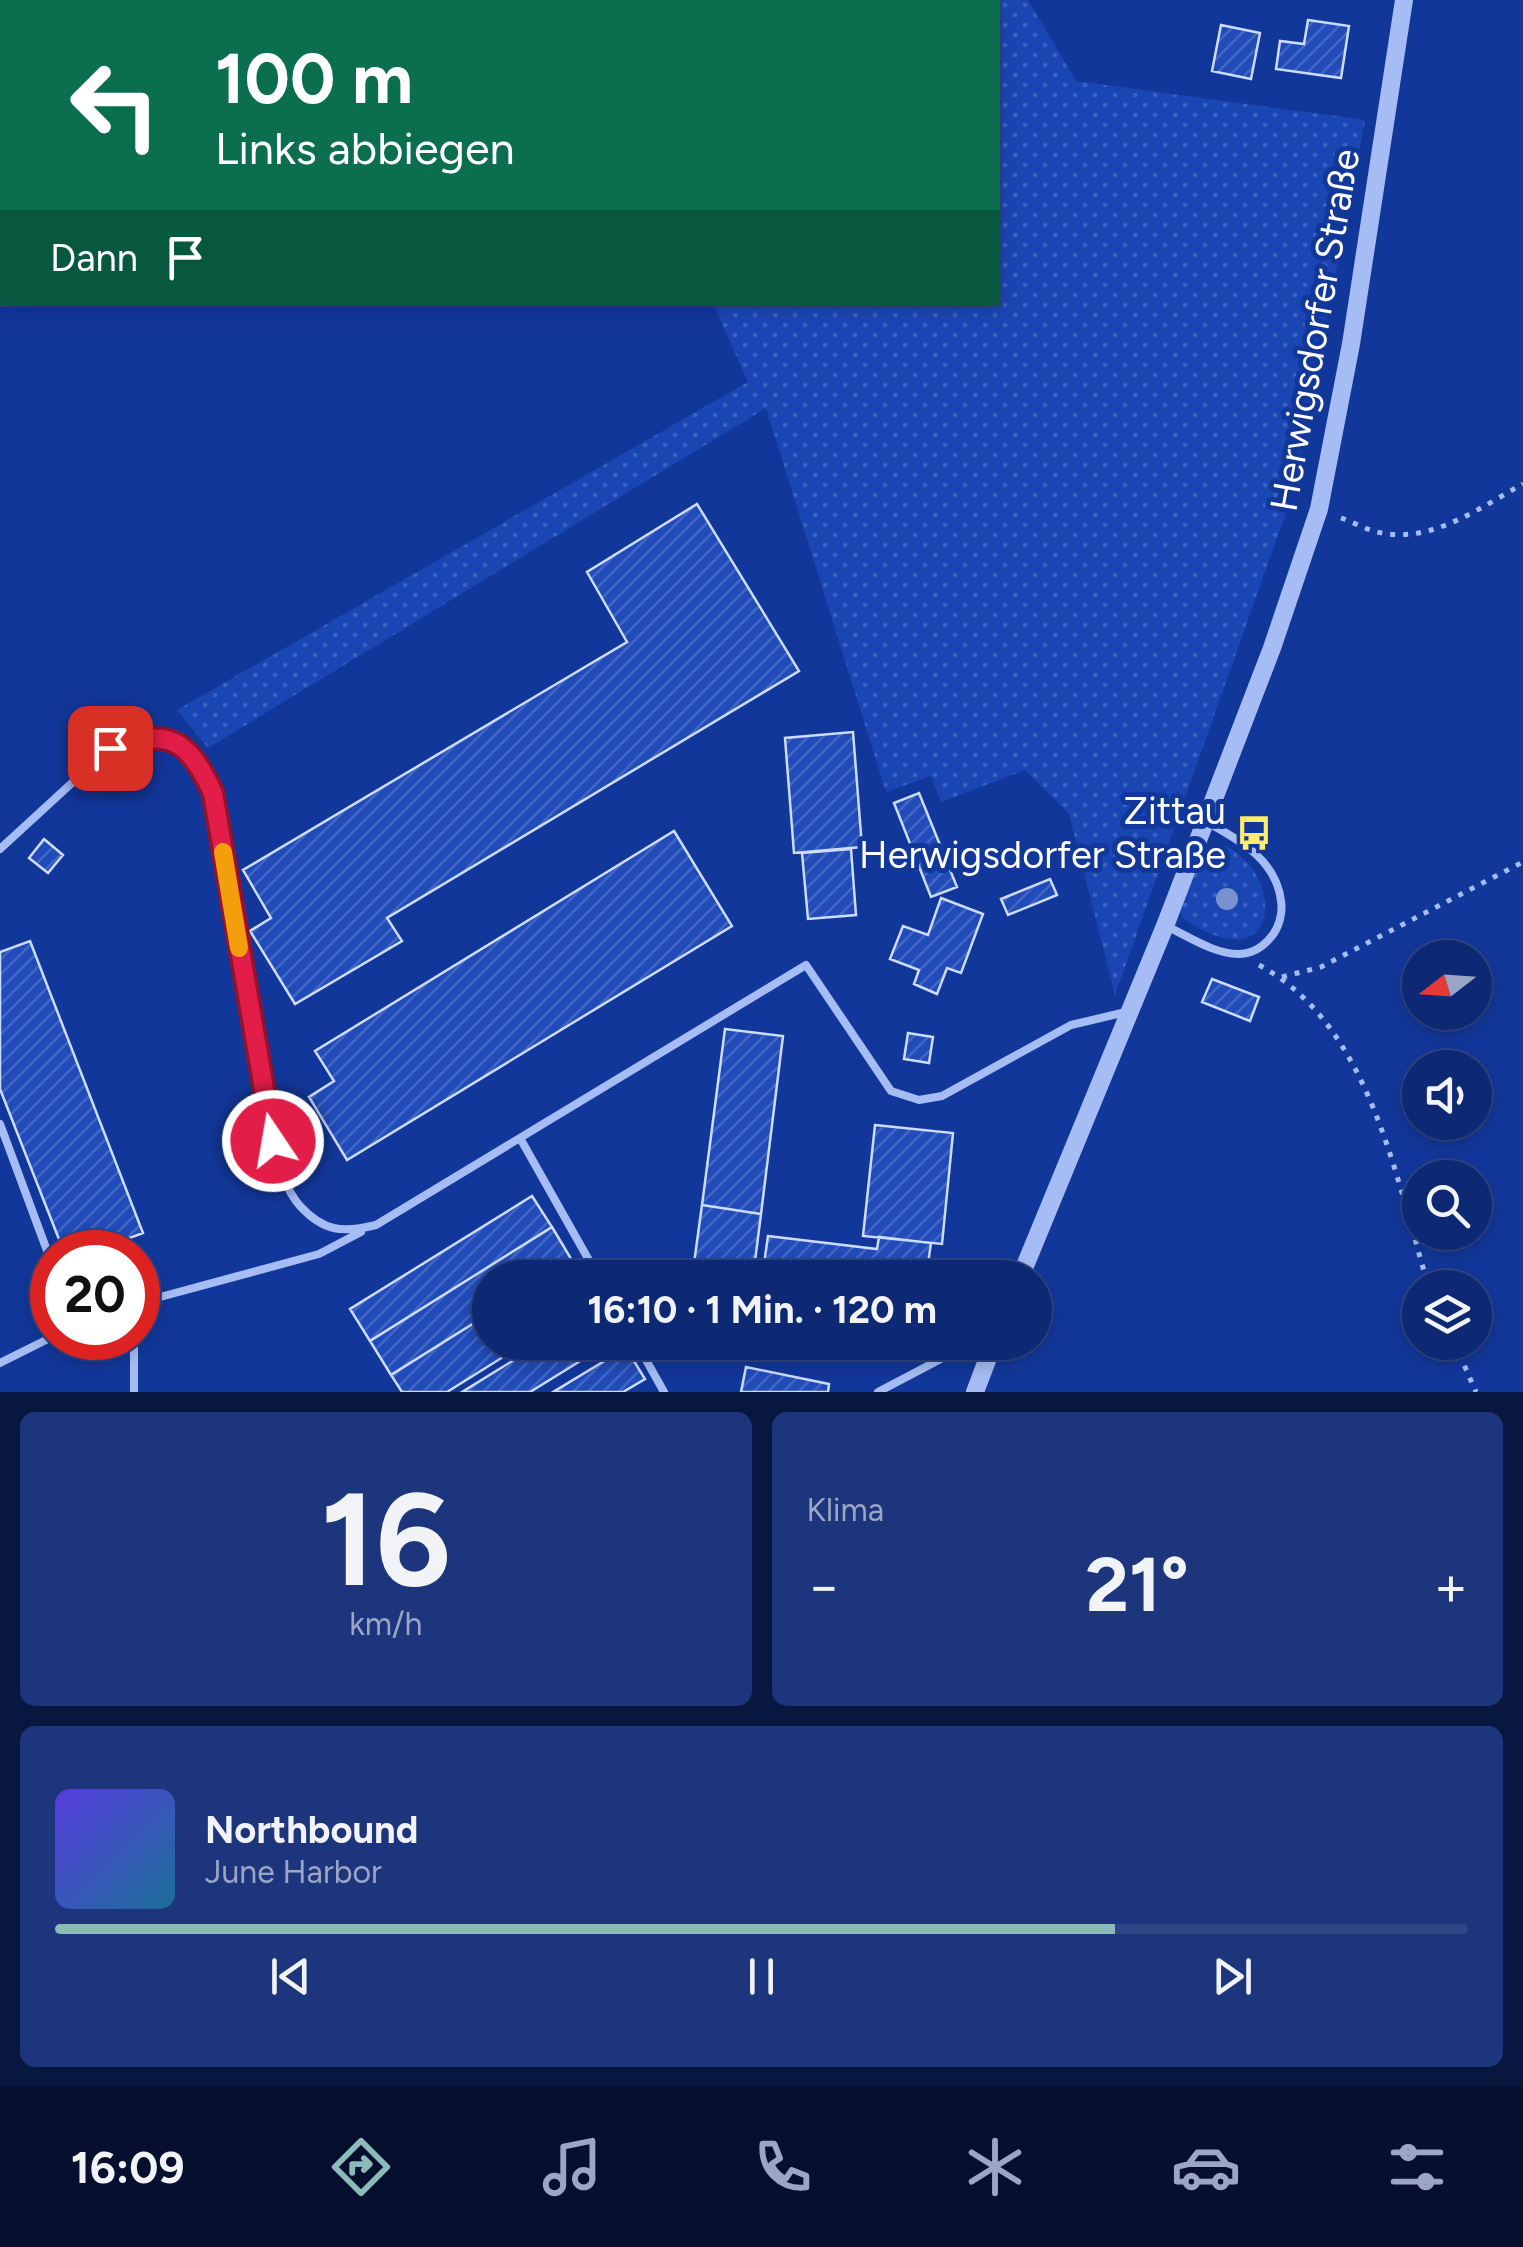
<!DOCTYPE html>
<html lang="de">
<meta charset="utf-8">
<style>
:root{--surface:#0e2974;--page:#1c357c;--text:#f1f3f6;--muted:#9ba6c5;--line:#2e4586;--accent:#8bbbb9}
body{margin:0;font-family:Figtree,sans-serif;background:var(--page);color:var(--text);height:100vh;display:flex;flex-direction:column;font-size:38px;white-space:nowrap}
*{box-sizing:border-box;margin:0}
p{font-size:32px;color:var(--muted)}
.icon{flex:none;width:55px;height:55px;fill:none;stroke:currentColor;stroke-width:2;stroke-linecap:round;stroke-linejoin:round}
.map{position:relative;height:1392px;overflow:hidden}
.side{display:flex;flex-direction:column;gap:20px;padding:20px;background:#081740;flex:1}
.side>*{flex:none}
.hud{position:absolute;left:0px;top:0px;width:1000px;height:305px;box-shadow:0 5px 15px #0003,0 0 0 2px var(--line);background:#0b6e4f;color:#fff;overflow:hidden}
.needle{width:65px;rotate:253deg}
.controls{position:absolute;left:1402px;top:940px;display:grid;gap:20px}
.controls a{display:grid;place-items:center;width:90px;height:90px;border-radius:50%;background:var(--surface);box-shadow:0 5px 15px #0003,0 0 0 2px var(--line);font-size:50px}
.speed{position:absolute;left:30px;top:1230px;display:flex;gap:20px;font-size:50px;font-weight:700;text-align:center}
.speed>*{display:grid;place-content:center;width:130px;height:130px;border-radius:50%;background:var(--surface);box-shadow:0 5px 15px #0003,0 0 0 2px var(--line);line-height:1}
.speed .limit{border:15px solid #d22;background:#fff;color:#111}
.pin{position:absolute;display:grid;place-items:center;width:85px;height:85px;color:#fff;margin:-42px;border-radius:20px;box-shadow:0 5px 15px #0006}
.me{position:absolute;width:110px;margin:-55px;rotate:348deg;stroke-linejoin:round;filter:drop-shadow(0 0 8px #0008)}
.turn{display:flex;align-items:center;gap:35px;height:210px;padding:0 50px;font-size:45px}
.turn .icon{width:130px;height:130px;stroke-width:2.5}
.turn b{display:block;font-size:70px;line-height:85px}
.then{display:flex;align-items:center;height:95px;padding:0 50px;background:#0003;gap:20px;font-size:38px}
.big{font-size:75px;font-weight:700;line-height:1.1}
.side .card{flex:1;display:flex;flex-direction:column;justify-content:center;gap:15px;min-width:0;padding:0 35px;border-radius:15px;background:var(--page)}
.side .dial{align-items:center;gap:0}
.dial b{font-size:130px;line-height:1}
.song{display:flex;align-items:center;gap:30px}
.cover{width:120px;height:120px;border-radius:15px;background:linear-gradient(135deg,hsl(250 70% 55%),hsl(200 70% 35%))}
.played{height:10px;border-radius:5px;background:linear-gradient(90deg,var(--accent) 75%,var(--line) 75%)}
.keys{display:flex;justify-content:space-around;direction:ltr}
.heat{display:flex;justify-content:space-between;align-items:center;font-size:55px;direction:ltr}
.side .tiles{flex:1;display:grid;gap:20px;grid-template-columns:1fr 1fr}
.card:last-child{grid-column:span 2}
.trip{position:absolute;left:472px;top:1260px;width:580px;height:100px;border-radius:50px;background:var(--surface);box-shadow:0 5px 15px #0003,0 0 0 2px var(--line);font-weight:700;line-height:100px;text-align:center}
.tab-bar{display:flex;height:160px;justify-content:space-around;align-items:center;background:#06102e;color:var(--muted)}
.tab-bar .icon{width:70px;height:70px}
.tab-bar .current{color:var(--accent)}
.tab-bar b{font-size:45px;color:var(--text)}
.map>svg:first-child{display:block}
.grass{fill:url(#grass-dots)}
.building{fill:url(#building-hatch);stroke:#cddbfe;stroke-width:2.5}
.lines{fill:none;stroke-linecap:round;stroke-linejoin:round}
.path{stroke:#a5bcf4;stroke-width:5;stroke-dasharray:5 8;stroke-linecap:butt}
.service{stroke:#a5bcf4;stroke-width:8}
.tertiary{stroke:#a5bcf4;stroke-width:18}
.tree{fill:#7991d1}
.route-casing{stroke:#92132f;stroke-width:25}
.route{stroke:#e11d48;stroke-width:18}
.slow{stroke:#f59e0b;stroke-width:18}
.labels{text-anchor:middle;stroke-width:10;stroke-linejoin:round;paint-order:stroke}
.street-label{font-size:38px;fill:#fff;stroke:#12379a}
.poi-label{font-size:38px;fill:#fff;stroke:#12379a;text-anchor:end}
</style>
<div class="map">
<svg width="1523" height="1392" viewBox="0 0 1523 1392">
<defs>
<pattern id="grass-dots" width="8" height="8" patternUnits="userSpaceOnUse" patternTransform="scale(2.5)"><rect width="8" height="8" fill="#1a46b4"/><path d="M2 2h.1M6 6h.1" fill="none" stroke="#3c62bf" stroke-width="1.8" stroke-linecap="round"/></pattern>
<pattern id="building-hatch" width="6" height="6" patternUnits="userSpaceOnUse" patternTransform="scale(2.5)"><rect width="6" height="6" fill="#204bb9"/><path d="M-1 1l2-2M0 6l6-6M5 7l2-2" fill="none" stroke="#4166c4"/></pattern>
</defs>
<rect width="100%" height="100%" fill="#12379a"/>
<path class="grass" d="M869,0h159l48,81 289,39 -71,370 -179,505 -46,-181 -44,-44 -84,32 -10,-26 -45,16 -120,-384 -558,340 -31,-38 571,-328 -35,-79 285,-1v-300h-131z
M1217,843c69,21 70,146 -35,75l-2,-7 23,-59z"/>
<path class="building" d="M1308,20l41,6 -8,52 -65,-9 4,-28 24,3z
M1221,25l39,8 -9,46 -39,-8z
M697,504l102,167 -412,247 15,23 -107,63 -45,-73 21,-13 -28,-48 384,-228 -40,-70z
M853,732l9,115 -68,6 -9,-115z
M919,793l38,94 -26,10 -37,-94z
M674,831l58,95 -385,234 -38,-63 25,-16 -19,-30z
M44,839l19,16 -15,18 -19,-15z
M851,849l5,66 -48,4 -6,-66z
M1050,879l7,16 -49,20 -7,-16z
M941,898l42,16 -22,59 -14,-5 -10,26 -23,-10 5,-14 -29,-11 13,-33 25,9z
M30,941l113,292 -51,19h-28l-64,-163v-137z
M1212,979l47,18 -9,24 -48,-19z
M725,1029l58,7 -22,178 -59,-9z
M908,1033l25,4 -4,26 -25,-4z
M875,1125l78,8 -11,111 -79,-8z
M532,1196l20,31 -182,114 -20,-32z
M702,1205l59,9 -6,47 9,1 -2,16h-70z
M552,1227l21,35 -25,16h-58v35l-99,62 -21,-34z
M768,1236l109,13 2,-12 52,6 -5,35h-164z
M573,1262l10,16h-35z
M490,1313v29h37l-80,50h-45l-11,-17z
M543,1342h68l-81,50h-68z
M626,1348l19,31 -22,13h-70z
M746,1367l83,17 -1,8h-87z"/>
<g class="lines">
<path class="path" d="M882,2l2,-2
M1341,518c12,4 24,11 36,14 53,13 102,-24 146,-48
M1259,965c111,60 136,211 170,323
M1282,977l39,-10 202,-105
M1454,1342l22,50"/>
<path class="service" d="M0,849l110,-101 27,-9h24l21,6 17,19 14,29c12,71 23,142 35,213 9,52 18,162 52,200 24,26 43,27 76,19l430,-260 85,126 28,9 23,-4 129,-71 55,-13
M1166,926c22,10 48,28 72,28 14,0 25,-7 33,-17 8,-9 12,-24 10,-36 -5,-42 -42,-61 -76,-80
M0,1124l52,140
M520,1138l79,140
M138,1303l181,-49 42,-22
M636,1342l28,50
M0,1363l52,-26
M134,1392v-54
M878,1392l95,-50"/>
<path class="tertiary" d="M1020,1278l145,-352 107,-278 47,-139 32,-165 53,-344
M975,1392l19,-50"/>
</g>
<circle class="tree" cx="1227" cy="899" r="11"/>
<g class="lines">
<defs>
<path id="route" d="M110,748c59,-20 77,-10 103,45l60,348"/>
</defs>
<use href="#route" class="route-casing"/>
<use href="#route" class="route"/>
<path class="slow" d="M223,852l16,96"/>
</g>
<defs>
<symbol id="bus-bare" viewBox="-9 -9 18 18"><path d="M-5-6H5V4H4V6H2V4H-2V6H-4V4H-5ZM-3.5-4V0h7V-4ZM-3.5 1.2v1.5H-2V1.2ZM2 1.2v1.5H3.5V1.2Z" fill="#ffec68" stroke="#12379a" stroke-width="2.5" paint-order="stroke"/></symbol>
</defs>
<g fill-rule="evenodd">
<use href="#bus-bare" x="1229" y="808" width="50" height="50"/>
</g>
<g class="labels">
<g class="street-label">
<text transform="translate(1315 330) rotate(-80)" y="13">Herwigsdorfer Straße</text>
</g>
<g class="poi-label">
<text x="1226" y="824">Zittau<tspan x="1226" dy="44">Herwigsdorfer Straße</tspan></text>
</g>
</g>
</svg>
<div class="controls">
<a><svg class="needle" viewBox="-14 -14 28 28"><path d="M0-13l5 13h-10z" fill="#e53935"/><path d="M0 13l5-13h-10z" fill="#9ba6c5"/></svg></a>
<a><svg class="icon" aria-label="sound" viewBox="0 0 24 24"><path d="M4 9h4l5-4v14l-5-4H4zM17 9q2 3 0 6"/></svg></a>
<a><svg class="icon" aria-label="search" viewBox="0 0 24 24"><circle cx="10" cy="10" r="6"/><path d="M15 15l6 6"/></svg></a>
<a><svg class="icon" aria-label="layers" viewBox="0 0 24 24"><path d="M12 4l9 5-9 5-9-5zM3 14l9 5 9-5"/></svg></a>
</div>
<div class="speed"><div class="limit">20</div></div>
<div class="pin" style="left:110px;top:748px;background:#d93025"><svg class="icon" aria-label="arrive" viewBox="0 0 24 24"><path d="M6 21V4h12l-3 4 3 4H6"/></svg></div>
<svg class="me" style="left:273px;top:1141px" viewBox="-20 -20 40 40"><circle r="17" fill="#e11d48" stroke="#fff" stroke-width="3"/><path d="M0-11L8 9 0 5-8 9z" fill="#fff"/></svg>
<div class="trip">16:10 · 1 Min. · 120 m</div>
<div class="hud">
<div class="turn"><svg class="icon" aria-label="left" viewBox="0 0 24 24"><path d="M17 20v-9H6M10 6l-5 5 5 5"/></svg><div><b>100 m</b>Links abbiegen</div></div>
<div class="then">Dann<svg class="icon" aria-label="arrive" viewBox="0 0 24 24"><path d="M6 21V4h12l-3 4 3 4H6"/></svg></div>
</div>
</div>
<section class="side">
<div class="tiles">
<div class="card dial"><b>16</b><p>km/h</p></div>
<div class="card"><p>Klima</p>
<div class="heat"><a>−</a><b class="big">21°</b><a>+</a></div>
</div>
<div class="card">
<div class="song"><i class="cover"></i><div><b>Northbound</b><p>June Harbor</p></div></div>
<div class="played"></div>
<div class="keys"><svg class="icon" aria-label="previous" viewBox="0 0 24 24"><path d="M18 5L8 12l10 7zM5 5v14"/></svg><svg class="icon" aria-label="pause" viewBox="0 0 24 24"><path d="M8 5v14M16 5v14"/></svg><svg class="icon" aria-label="next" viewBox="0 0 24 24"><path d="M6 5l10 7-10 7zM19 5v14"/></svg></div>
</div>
</div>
</section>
<nav class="tab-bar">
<b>16:09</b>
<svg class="icon current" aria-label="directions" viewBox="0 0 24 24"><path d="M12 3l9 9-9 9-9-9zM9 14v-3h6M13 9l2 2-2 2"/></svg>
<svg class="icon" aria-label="music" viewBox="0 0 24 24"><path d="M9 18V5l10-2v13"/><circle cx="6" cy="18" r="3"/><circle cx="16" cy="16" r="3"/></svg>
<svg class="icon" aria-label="phone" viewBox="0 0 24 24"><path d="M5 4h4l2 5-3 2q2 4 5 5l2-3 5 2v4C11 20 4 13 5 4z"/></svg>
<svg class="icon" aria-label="climate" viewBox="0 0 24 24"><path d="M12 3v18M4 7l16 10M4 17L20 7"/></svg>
<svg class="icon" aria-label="car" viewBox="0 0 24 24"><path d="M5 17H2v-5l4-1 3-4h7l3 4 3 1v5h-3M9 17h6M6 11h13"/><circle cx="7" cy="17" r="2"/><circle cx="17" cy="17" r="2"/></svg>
<svg class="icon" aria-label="filters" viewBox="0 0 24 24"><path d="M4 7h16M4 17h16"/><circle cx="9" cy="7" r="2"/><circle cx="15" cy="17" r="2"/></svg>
</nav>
